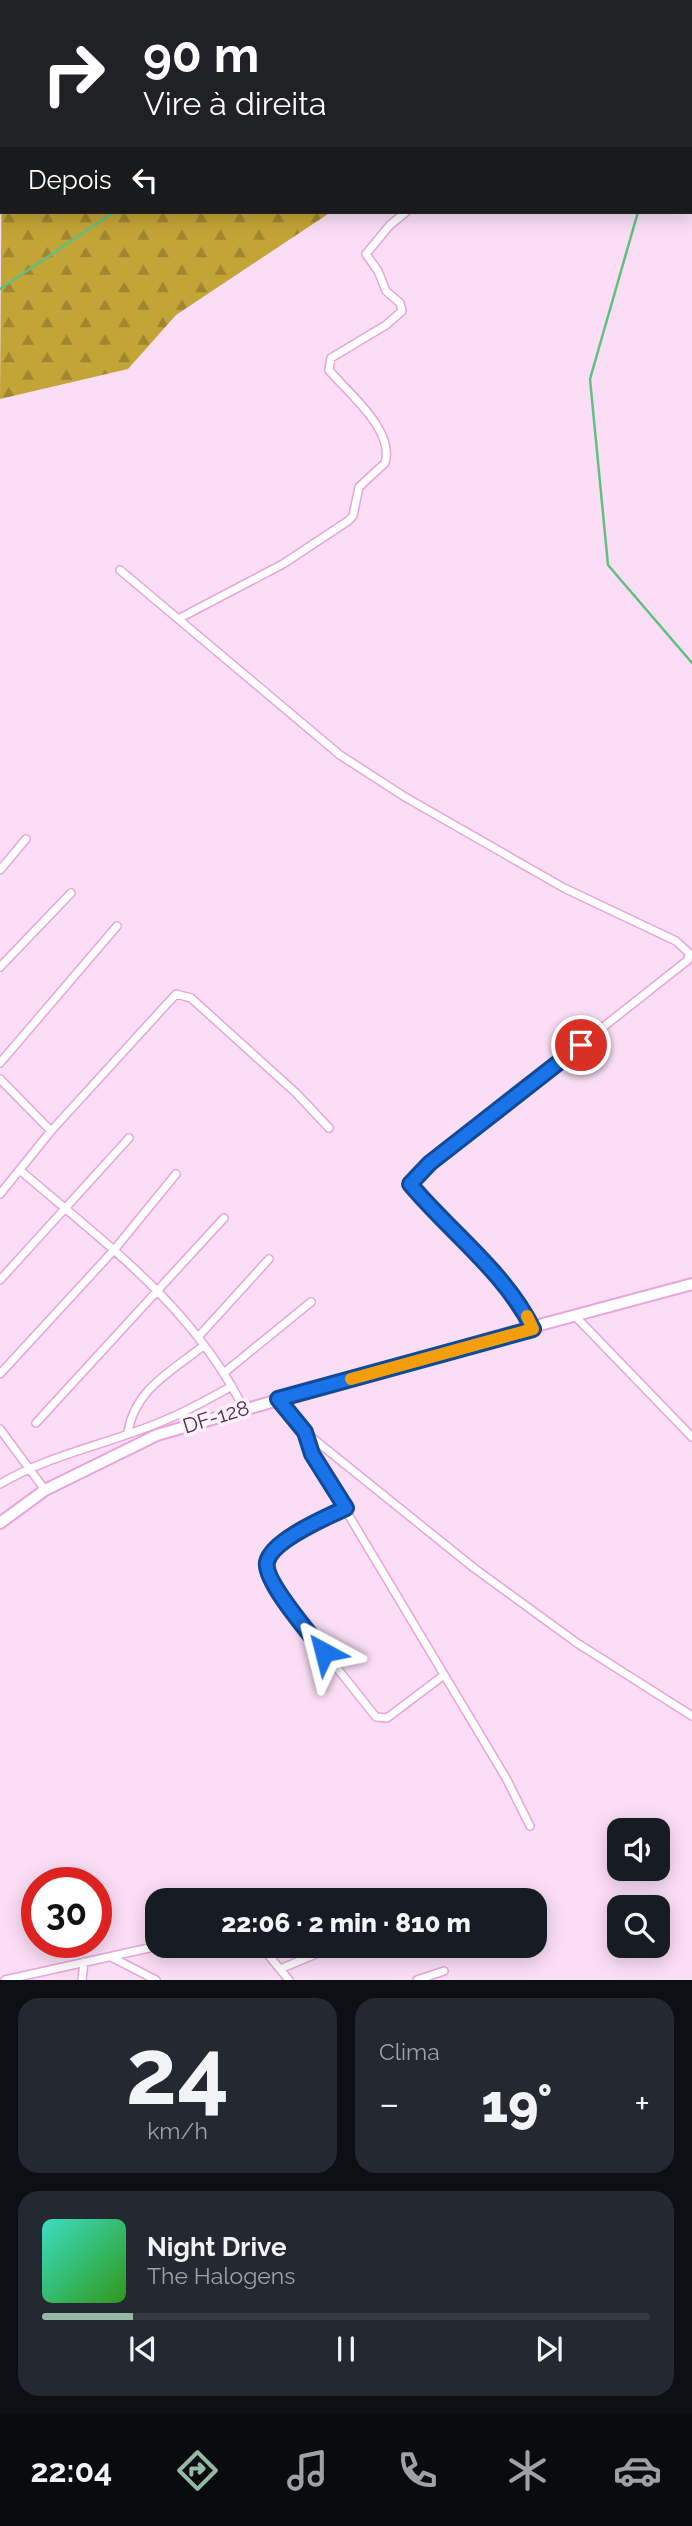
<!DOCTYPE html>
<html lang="pt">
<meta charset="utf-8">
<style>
:root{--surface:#171b24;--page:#242831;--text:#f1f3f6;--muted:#9ea1a6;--line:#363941;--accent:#94b9a5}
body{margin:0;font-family:Raleway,sans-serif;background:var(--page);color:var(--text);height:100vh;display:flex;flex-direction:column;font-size:26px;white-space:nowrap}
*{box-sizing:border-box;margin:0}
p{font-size:23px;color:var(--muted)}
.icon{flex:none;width:38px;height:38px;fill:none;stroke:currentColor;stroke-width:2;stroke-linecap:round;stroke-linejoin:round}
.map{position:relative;height:1980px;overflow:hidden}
.drawer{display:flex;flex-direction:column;gap:18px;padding:18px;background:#0d0f14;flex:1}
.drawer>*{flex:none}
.guide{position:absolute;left:0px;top:0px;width:693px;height:214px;box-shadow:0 4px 18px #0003;background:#202124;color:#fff;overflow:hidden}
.controls{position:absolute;left:607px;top:1818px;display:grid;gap:14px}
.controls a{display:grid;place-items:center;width:63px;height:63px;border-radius:14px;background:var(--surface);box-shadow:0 4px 18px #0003;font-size:35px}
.speed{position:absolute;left:21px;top:1867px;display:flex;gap:14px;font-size:35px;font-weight:700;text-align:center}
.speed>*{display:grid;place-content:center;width:91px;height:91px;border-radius:50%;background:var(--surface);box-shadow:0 4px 18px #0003;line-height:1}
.speed .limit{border:10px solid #d22;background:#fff;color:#111}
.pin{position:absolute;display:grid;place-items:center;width:60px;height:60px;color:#fff;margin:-30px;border:4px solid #fff;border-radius:50%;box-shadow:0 2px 7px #0007}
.me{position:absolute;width:77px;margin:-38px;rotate:322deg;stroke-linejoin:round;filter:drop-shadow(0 0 5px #0008)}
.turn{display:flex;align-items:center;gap:24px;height:147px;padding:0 28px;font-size:32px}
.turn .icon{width:91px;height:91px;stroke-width:2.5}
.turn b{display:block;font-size:49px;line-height:60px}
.then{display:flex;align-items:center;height:66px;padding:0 28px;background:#0003;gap:14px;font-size:26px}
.big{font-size:52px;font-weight:800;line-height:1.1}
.drawer .widget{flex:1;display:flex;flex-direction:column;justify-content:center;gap:10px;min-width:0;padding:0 24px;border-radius:21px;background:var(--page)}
.drawer .dial{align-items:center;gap:0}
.dial b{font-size:91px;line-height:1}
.song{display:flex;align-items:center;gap:21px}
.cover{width:84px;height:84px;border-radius:10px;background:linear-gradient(135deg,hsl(170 70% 55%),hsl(110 70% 35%))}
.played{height:7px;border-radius:4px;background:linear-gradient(90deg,var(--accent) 15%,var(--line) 15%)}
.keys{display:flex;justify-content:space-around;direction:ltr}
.heat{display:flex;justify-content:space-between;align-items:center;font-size:38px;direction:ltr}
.drawer .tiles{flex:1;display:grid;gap:18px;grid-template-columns:1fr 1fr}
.widget:last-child{grid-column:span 2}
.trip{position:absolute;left:145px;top:1888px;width:402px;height:70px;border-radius:21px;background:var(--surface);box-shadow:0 4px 18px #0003;font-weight:800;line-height:70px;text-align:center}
.tab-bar{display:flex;height:112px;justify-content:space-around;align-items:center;background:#090b0e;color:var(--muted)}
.tab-bar .icon{width:49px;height:49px}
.tab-bar .current{color:var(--accent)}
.tab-bar b{font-size:32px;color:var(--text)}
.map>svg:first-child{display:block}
.forest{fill:url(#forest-firs)}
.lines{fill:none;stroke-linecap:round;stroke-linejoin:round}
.stream{stroke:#60c081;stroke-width:2.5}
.minor-casing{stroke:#e8a4db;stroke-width:10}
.primary-casing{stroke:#e8a4db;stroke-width:14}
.minor{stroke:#fff;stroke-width:7}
.primary{stroke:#fff;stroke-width:10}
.route-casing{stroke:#114b97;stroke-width:18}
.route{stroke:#1a73e8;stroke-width:12}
.slow{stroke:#f59e0b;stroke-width:12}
.labels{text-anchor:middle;stroke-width:7;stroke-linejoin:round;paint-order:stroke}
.street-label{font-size:21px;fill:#4d3148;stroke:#fff1fc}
</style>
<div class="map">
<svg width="692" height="1980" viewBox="0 0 692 1980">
<defs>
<pattern id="forest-firs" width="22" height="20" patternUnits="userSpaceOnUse" patternTransform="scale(1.75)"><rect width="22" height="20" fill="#c3a436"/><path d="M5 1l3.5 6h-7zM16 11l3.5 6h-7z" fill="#a18630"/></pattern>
</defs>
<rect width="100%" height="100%" fill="#fbdef5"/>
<path class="forest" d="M0,0h610l-608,2v72z
M2,134v78h329l-155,103 -48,54 -128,30z"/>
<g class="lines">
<path class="stream" d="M610,0l1,2
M425,2l3,-2
M638,212l-48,167 18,186 84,98
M0,289l114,-77"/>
<defs>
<path id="minor" d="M691,59l1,-1
M120,570l220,185 65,42 159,91 112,53 13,12 -1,7 -257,203 -22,21c41,47 96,87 123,144
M180,618l103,-54 65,-43 5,-5 6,-29 26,-24c10,-33 -37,-70 -56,-93l2,-12 55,-33 16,-14 -2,-8 -14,-12 -8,-20 -12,-17 24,-29 16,-13
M0,870l26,-31
M0,967l71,-74
M0,1063l117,-137
M0,1079l51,52
M21,1171c86,74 171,135 223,238
M0,1194l51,-63 125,-137 15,4 105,95 33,35
M0,1280l129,-142
M576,1317l116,120
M199,1336l70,-77
M225,1372l86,-70
M0,1374l114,-124 62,-76
M278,1399l27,33 169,136 103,75 115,73
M36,1423l188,-205
M0,1429l45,61
M128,1432c7,-43 43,-60 75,-86
M305,1432l7,22 194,324 24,48
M0,1484c52,-31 115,-41 170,-66 21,-9 42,-21 62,-32
M346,1508c-23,10 -80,34 -79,63l23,38 86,108 11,1 57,-43
M261,1946l28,34
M111,1957l45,23
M280,1969l55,-23
M5,1980l153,-34
M82,1980l2,-18
M417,1980l27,-9"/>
<path id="primary" d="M677,0l2,2
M691,16l1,1
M0,1523l45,-33 112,-55 349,-101 186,-50"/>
</defs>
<use href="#minor" class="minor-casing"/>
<use href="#primary" class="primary-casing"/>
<use href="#minor" class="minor"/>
<use href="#primary" class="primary"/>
</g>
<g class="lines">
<defs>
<path id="route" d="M324,1652c-12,-16 -61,-71 -57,-90 5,-22 60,-45 79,-54l-34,-54 -7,-22 -27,-33 255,-70c-28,-57 -83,-97 -123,-145l20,-21 151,-118"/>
</defs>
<use href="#route" class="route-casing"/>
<use href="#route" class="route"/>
<path class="slow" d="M351,1379l182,-50 -6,-13"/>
</g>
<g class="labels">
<g class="street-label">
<text transform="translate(216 1417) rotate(-17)" y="7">DF-128</text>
</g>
</g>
</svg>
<div class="controls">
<a><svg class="icon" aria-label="sound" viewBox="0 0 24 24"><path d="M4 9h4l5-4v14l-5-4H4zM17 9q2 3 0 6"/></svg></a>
<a><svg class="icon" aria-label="search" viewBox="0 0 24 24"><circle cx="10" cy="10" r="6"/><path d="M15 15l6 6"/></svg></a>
</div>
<div class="speed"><div class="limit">30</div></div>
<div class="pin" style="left:581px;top:1045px;background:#d93025"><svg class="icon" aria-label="arrive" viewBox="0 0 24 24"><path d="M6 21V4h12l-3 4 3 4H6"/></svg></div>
<svg class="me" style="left:324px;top:1652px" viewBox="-20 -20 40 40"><path d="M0-17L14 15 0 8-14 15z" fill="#1a73e8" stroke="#fff" stroke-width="4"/></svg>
<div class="trip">22:06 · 2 min · 810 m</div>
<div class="guide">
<div class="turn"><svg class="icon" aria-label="right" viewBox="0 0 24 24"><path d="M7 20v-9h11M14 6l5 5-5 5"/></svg><div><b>90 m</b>Vire à direita</div></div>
<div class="then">Depois<svg class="icon" aria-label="left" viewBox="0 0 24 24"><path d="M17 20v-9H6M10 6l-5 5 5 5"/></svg></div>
</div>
</div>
<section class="drawer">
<div class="tiles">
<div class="widget dial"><b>24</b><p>km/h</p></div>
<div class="widget"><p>Clima</p>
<div class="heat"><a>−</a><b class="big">19°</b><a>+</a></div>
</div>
<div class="widget">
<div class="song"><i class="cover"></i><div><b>Night Drive</b><p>The Halogens</p></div></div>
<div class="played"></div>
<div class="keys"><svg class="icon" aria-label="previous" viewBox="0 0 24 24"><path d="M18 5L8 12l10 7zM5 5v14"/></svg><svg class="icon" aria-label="pause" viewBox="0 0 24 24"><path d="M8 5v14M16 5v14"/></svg><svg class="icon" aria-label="next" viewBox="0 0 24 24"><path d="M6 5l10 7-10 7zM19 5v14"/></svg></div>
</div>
</div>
</section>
<nav class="tab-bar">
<b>22:04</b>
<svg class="icon current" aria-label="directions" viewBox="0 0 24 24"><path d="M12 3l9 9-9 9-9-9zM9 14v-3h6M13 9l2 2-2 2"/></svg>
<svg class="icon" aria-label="music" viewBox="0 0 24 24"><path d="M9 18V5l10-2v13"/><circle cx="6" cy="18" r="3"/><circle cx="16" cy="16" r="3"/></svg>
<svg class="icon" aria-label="phone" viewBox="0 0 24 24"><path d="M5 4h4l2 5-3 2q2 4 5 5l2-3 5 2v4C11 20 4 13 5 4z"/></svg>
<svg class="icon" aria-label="climate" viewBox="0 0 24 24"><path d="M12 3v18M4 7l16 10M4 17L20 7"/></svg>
<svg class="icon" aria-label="car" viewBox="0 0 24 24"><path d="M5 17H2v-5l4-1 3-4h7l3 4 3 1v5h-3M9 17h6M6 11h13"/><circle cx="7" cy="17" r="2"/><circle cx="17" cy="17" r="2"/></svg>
</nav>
